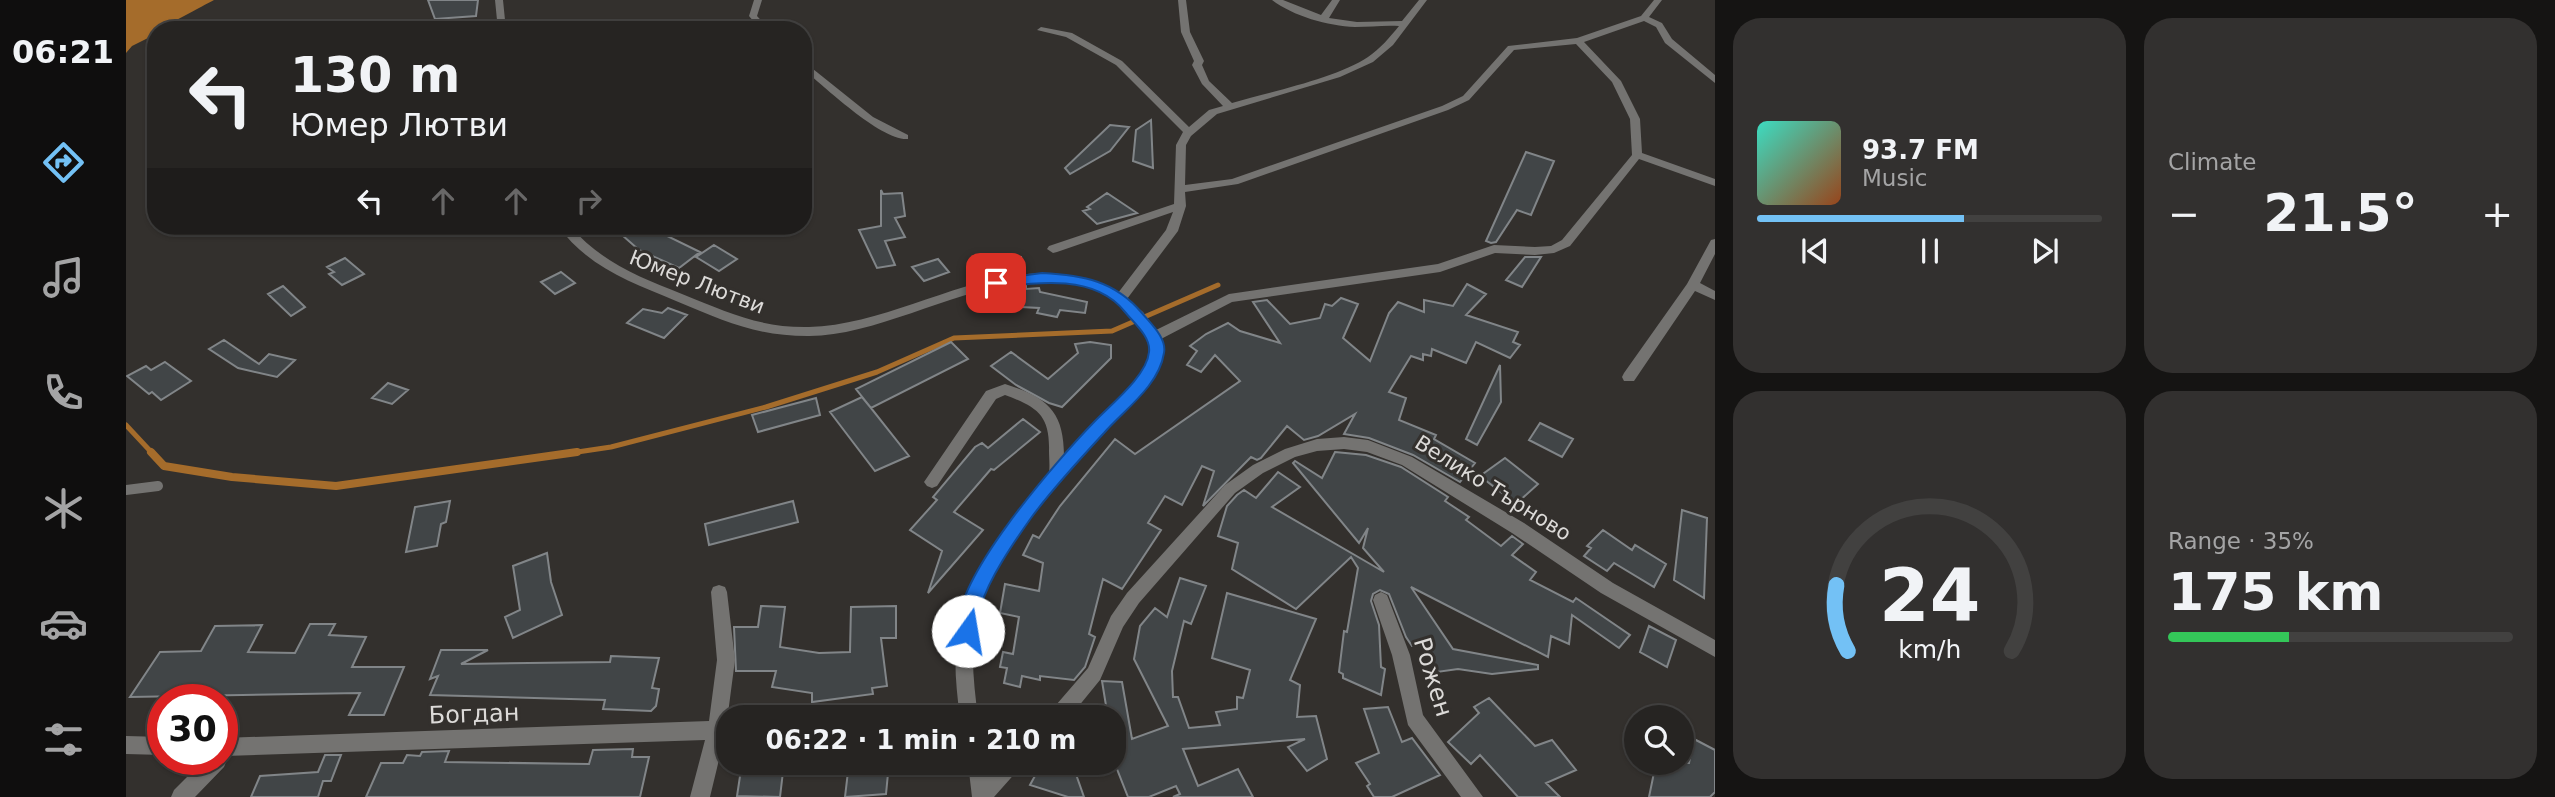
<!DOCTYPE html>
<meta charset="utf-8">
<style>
:root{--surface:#262422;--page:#32302f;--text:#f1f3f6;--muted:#a4a4a5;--line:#424140;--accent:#73c1f5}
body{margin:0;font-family:"DejaVu Sans",sans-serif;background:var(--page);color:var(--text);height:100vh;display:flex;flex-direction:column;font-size:26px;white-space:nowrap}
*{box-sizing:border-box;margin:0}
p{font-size:23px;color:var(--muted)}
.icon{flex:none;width:38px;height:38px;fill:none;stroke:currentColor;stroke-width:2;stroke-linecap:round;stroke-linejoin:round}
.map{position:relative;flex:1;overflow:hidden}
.details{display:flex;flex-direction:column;gap:18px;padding:18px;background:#151413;width:840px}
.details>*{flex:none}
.hud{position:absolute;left:21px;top:21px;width:665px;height:214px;border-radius:28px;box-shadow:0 2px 5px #0004,0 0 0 2px var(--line);background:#262422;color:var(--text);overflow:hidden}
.buttons{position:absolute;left:1498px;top:705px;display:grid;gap:14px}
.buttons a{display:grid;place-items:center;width:70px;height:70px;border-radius:50%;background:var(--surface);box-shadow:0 2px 5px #0004,0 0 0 2px var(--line);font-size:35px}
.speed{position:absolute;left:21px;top:684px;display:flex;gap:14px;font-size:35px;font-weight:700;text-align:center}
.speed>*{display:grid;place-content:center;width:91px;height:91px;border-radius:50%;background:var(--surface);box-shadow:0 2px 5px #0004,0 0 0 2px var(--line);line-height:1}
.speed .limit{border:10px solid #d22;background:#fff;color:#111}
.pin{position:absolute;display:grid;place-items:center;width:60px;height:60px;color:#fff;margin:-30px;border-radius:14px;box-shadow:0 4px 10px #0006}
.me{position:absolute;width:77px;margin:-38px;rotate:13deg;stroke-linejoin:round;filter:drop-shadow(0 0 5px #0008)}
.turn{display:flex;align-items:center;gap:24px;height:147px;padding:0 28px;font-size:32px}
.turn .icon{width:91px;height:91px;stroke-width:2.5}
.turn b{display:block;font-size:49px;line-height:60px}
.lanes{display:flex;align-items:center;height:66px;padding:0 28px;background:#0003;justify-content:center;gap:35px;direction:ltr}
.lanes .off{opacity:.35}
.big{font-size:52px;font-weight:600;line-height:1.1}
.details .card{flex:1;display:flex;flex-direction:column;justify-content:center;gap:10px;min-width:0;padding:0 24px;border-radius:28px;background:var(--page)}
.details .dial{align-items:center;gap:0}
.dial svg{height:182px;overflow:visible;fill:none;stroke:var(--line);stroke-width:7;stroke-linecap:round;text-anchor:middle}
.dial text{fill:var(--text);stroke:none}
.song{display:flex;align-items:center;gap:21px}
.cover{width:84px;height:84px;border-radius:10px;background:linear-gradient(135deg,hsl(170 70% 55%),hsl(20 70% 35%))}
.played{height:7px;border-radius:4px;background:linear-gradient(90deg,var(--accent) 60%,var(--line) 60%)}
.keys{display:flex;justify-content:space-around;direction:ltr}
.heat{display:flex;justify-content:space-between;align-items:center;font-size:38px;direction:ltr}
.charge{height:10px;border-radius:5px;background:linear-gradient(90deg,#34c759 35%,var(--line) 0)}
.details .tiles{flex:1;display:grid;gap:18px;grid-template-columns:repeat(2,1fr)}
.trip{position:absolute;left:590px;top:705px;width:410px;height:70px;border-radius:28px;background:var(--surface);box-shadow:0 2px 5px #0004,0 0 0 2px var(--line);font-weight:600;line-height:70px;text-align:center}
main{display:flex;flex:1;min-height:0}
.tab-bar{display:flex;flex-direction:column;width:126px;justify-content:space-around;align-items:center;background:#0f0e0e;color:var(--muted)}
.tab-bar .icon{width:49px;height:49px}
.tab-bar .on{color:var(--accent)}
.tab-bar b{font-size:32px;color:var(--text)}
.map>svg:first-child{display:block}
.water{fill:#a56c2b}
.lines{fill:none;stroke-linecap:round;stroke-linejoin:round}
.stream-far1{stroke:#a56c2b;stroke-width:5}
.stream{stroke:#a56c2b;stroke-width:8}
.building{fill:#414547;stroke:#818588;stroke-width:2}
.lane{stroke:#747371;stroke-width:10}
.street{fill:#747371;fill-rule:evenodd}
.route{fill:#1a73e8;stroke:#114b97;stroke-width:2}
.labels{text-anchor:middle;stroke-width:6;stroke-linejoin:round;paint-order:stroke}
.street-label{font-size:21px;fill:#dcdad8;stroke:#33302d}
.near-street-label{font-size:24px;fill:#dcdad8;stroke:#33302d}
</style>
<main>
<nav class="tab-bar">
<b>06:21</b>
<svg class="icon on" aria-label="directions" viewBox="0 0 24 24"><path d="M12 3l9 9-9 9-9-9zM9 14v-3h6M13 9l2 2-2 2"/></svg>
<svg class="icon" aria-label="music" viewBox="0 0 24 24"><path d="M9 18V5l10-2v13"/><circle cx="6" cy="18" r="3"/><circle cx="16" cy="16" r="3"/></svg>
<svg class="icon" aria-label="phone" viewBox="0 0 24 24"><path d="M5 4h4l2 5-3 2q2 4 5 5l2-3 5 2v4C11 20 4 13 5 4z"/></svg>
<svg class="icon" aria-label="climate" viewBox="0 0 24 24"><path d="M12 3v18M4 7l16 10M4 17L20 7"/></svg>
<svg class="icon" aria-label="car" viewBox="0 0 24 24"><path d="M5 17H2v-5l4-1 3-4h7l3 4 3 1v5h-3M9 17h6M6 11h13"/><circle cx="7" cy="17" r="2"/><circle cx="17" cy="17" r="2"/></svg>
<svg class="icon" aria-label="filters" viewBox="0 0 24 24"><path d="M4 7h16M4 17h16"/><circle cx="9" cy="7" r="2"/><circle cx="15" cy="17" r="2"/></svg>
</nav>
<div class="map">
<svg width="1589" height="797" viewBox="0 0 1589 797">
<rect width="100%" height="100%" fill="#33302d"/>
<path class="water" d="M0,0h88c-10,5 -53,29 -58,30v4l-24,12 -6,7z"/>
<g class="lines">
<path class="stream-far1" d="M0,425l27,29
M438,454l47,-7 155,-40 111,-35 77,-34 158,-7 106,-46"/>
<path class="stream" d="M25,452l13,14 68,11 104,9 241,-34"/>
</g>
<path class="building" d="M302,0h50l-2,16 -41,3z
M1025,120l2,48 -20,-7 3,-31z
M984,125l19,2 -19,24 -40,23 -5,-6z
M1400,152l28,9 -23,54 -14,-5 -21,32 -5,1 -5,-2z
M755,190l2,4 19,-1 3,23 -10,2 10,19 -20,4 10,24 -18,3 -18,-38 22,-4z
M981,193l30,20 -40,11 -14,-13 7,-2 -3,-2z
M516,226h36l-15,8 37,18 -21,16 -40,-18 -17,-15z
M588,245l23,14 -18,12 -23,-14z
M895,257l3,15 -42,8 -3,-11 11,-3 -1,-8z
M1399,257h16l-19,30 -16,-7z
M219,258l19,16 -22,11 -13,-11 5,-2 -7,-5z
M812,259l11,13 -25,9 -12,-14z
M435,272l14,11 -20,11 -14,-12z
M1341,284l19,10 -20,21 52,17 -5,10 7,3 -10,13 -34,-16 -10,21 -34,-14 -1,7 -8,-2v6l-12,-4 -22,36 17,6 -7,22 37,15 -2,4 41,24 -15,19 -47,-27 -44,-17 -25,-4 11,-20 -37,22 -14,4 -17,-14 -26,32 -4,2 -6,-3 -48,49 11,-35 -12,-5 -20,39 -17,-9 -17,27 13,7 -39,59 -19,-10 -14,55 6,3 -10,30 -11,13 -34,-4v4l-18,-4 -2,11 -16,-4 3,-15 -7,-1 3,-15 10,2 6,-37 -19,-4 5,-29 34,7 4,-28 -20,-8 10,-20 6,3 21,-32 55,-67 20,15 105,-73 -25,-26 -14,17 -14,-7 10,-14 -7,-5 16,-12 22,-11 12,8 40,12 -27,-41 14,-2 23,24 30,-6 5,-14 7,2 9,-8 17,6 -15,34 27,23 19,-48 9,-11 26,10v-12l29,6z
M900,285v4l13,-1 1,4 47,10 -2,11 -25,-3 -3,7 -20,-4 2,-5 -51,-3 -3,-12z
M157,286l22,21 -14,9 -23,-22z
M542,308l19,7 -23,23 -37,-15 16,-14 19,4z
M98,340l35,24 10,-10 26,6 -18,17 -39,-9 -29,-19z
M825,342l17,17 -97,49 -15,-19z
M964,342l21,3v13l-49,49 -13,-4 -33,-18 -25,-19 20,-14 37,27 30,-26 -3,-9z
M39,362l26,19 -30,19 -9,-8 -3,2 -22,-18 19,-10 5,4z
M1374,365l1,37 -24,43 -11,-6z
M262,383l20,7 -16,14 -20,-6z
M736,397l9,11 38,48 -34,15 -45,-59z
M690,398l4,17 -62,17 -6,-17z
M897,419l17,13 -46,38 -3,-1 -37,43 29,18 -55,63 14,-42 -32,-21 27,-30 -4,-3 42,-50 7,-4 6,5z
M1414,423l33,16 -11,18 -33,-17z
M1209,452l31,3 35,12 47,30 -3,4 24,16 -3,3 35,26 11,-10 11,8 -11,11 24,17 -6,8 43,22 3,-4 54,37 -11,13 -47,-33 -3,29 -18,-8 -3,21 -137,-70 42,62 85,16v4l-46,5 -34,-5 -21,3 -14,-27 -11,1 -6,-9 -17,-43 -9,-4 -7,4 -2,7 8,24 2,42 4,2 -4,26 -38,-17v-4l-4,-2 5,-41 3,1 11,-64 -7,-11 -55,52 -64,-40 6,-26 -20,-7 9,-30 10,-11 7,-5 12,8 22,-26 22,15 -28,20 112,65 -21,-24 5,-20 -9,15 -66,-80 2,-2 27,17z
M1379,458l33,26 -22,20 -36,-28z
M324,501l-4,21 -5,2 -4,22 -31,6 9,-45z
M667,501l5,21 -89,23 -4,-21z
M1556,510l25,8 -3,80 -30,-18z
M1477,530l29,20 3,-5 31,19 -12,23 -40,-24 -7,8 -23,-15 7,-8 -4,-2z
M421,553l4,29 11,33 -49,23 -8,-21 15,-7 -7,-44z
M1054,578l26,8 -15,38 -7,-3 -12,50 1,26h5l11,31 31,-3 -4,-13 21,-3v-12l6,1 7,-28 -38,-12 15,-65 89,26 -26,61 10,5 -3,32 19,-1 11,43 -20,12 -19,-24 17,-8 -122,10 15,37 40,-17 15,28h-80l7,-3 -4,-8 -27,11h-21l-15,-38v-41h-5l-6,-37 20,1 10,57 36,-13 -34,-67 6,-33 15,-18 12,9z
M635,606l24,1 -5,40 39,6 31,-1 1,-45 45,-1v32h-15l6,48 -15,2 1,6 -61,8v-9l-40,-6 4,-16h-40l-2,-44h24z
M184,624h25l-6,11 37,2 -14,30h52l-20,48h-35l11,-22 -230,4 30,-45 41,-1 14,-25 47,-1 -14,27 47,1z
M1523,626l27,14 -9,27 -27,-15z
M315,650h47l-27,14 149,-2 1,-6 48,2 -7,30 7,1 -3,17 -5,5 -48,-2 2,-9 -175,-5 8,-19 -8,3z
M1363,698l46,48 17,-6 24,30 -30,13 14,14h-42l-38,-42 -9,9 -23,-22 31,-29 -5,-6z
M1262,707l14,35 10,-4 28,37 -48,22h-18l-7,-11 3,-2 -14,-21 23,-10 -15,-44z
M1568,739l21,11v42l-5,5h-61l7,-34h33z
M507,749l-1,8h17l-9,40h-274l15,-34h22l4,-8 13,1 2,-4 27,-1 -4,11 144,2 4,-14z
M199,755h16l-10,26h-8l-5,16h-67l9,-21 58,-4z
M616,763h42l-4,34 -43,-1z
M723,763h40l-3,31 -41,3z
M916,763h30l12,34h-16l-38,-12z"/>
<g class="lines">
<path class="lane" d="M0,490l32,-4"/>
<path class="street" d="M369,0h8l3,30h-8z
M628,0h8l-5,16 13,14h-9l-12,-14z
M1052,0h8l4,32 14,29 -2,4 7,16 23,22c38,-11 105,-25 136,-46 12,-8 22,-20 31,-31 -15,-1 -29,1 -44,1 -27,-1 -62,-11 -83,-27h11l38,15 11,-15h8l-11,18 28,4 45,-1 17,-21h8l-34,45 -20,17 -33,15 -123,37 -26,22 -5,9 -1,40 47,-6 210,-73 21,-10 45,-50 69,-8 64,-22 13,-16h8l-13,17 13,6 10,16 43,36v8l-50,-40 -9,-16 -12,-6 -60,21 37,39 19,38 2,34 73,26v7l-76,-27 -69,87 -16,7 -19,2 -40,-2 -55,19 -208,30 -71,37c3,18 -2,30 -12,46 -12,15 -27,28 -41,42 -46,48 -114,123 -130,189 -9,33 -4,68 0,102h-18c-5,-39 -9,-80 5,-116 13,-34 32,-64 54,-92 7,-10 27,-28 30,-37 1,-7 0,-16 0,-22 1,-36 -12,-44 -44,-56l-9,4 -59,87 -5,2 -5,-2 -3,-4 62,-91 19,-7c42,13 59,27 59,72 13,-14 26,-29 40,-42 34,-32 68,-61 23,-103 -89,-81 -220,26 -319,25 -52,0 -84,-15 -132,-35 -45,-19 -87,-33 -118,-75h12c31,36 69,51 112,68 45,18 78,34 127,33 103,-2 208,-93 309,-34l48,-63 7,-18 -116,40 -4,1 -6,-4 2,-3 125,-42 2,-59 7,-13 -67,-67 -50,-28 -29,-7 4,-3 31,6 50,28 67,66 20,-17 14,-4 -21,-22 -10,-19 2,-4 -13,-29zM1450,44l36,38 18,37 2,36 -70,85 -11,6 -16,1 -41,-2 -56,19 -209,30 -73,36 -13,-18 -16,-13 51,-68 8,-25 -1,-14 53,-8 210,-74 21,-10 45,-50z
M677,61l70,56 35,18v4c-27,2 -84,-53 -105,-70z
M1589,239v15l-15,29 15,8v9l-20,-9 -61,90h-10l-2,-4 2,-4 63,-89 24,-44z
M1218,437l24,3 44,17 112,66 89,60 102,57v17l-114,-64 -89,-60 -110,-68 -35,-13 -23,-3 -27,2 -22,6 -32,16 -28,20 -96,110 -16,24 -23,53 -31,38h-21l2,-6 38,-44 23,-52 16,-23 98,-108 28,-20 32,-16 32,-10z
M593,585l6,2 2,5 8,68 -8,61 1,18h-4l-14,58h-20l15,-57 -480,16 2,4 -3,7 -29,30h-24l3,-7 30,-30h18v-22l487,-17 8,-61 -6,-68 2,-5z
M1255,592l6,3 2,5 21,55 13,60 60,82h-22l-53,-72 -16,-70 -19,-55 2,-5z
M0,736l37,1v18l-37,-1z
M842,763h20l1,10 9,-10h23l-3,7 -24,27h-22z"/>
</g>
<path class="route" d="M916,273c41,2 73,8 100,40 9,11 25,25 22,40 -5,33 -40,57 -60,80 -25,27 -51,55 -73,85 -17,24 -42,60 -50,88 -3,11 -2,21 -6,31l-7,3 -7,-3c-21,-46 101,-182 133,-215 16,-17 53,-46 55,-70 2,-15 -15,-29 -24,-40 -30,-38 -86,-30 -129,-24l-7,-5 7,-4z"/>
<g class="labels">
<g class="street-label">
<text transform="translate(571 282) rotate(21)" y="7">Юмер Лютви</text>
<text transform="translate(1367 488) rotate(32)" y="7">Велико Търново</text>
</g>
<g class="near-street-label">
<text transform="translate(1307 677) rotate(73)" y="8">Рожен</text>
<text transform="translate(348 714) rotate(-2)" y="8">Богдан</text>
</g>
</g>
</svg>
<div class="buttons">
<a><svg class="icon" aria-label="search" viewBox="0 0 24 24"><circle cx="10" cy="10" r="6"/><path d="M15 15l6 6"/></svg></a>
</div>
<div class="speed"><div class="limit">30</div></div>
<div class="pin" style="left:870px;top:283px;background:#d93025"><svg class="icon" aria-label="arrive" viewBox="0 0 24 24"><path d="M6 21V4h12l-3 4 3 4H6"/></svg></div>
<svg class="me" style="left:842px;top:631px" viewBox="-20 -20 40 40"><circle r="19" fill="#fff"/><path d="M0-13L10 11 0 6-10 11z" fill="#1a73e8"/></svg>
<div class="trip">06:22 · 1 min · 210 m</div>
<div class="hud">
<div class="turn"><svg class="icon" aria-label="left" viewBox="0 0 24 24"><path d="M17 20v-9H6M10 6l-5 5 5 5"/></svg><div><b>130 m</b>Юмер Лютви</div></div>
<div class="lanes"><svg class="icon" aria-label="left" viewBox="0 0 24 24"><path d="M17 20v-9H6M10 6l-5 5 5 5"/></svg><svg class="icon off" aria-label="ahead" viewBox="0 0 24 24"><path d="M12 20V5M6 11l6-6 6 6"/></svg><svg class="icon off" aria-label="ahead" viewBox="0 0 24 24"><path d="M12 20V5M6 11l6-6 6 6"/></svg><svg class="icon off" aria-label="right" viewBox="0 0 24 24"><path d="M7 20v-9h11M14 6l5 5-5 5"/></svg></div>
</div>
</div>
<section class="details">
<div class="tiles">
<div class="card">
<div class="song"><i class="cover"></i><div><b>93.7 FM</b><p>Music</p></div></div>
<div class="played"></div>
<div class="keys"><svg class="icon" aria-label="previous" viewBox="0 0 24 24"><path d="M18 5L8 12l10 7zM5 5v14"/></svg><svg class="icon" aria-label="pause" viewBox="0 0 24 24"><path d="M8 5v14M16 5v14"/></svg><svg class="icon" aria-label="next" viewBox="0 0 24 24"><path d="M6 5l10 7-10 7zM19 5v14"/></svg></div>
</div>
<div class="card"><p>Climate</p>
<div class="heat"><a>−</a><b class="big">21.5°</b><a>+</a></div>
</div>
<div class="card dial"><svg viewBox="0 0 100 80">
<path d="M14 69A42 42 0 1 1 86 69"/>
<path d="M14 69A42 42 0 0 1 9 40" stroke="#73c1f5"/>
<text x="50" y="56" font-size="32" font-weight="700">24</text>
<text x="50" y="72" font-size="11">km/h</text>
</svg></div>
<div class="card"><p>Range · 35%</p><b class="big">175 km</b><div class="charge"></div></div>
</div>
</section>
</main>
